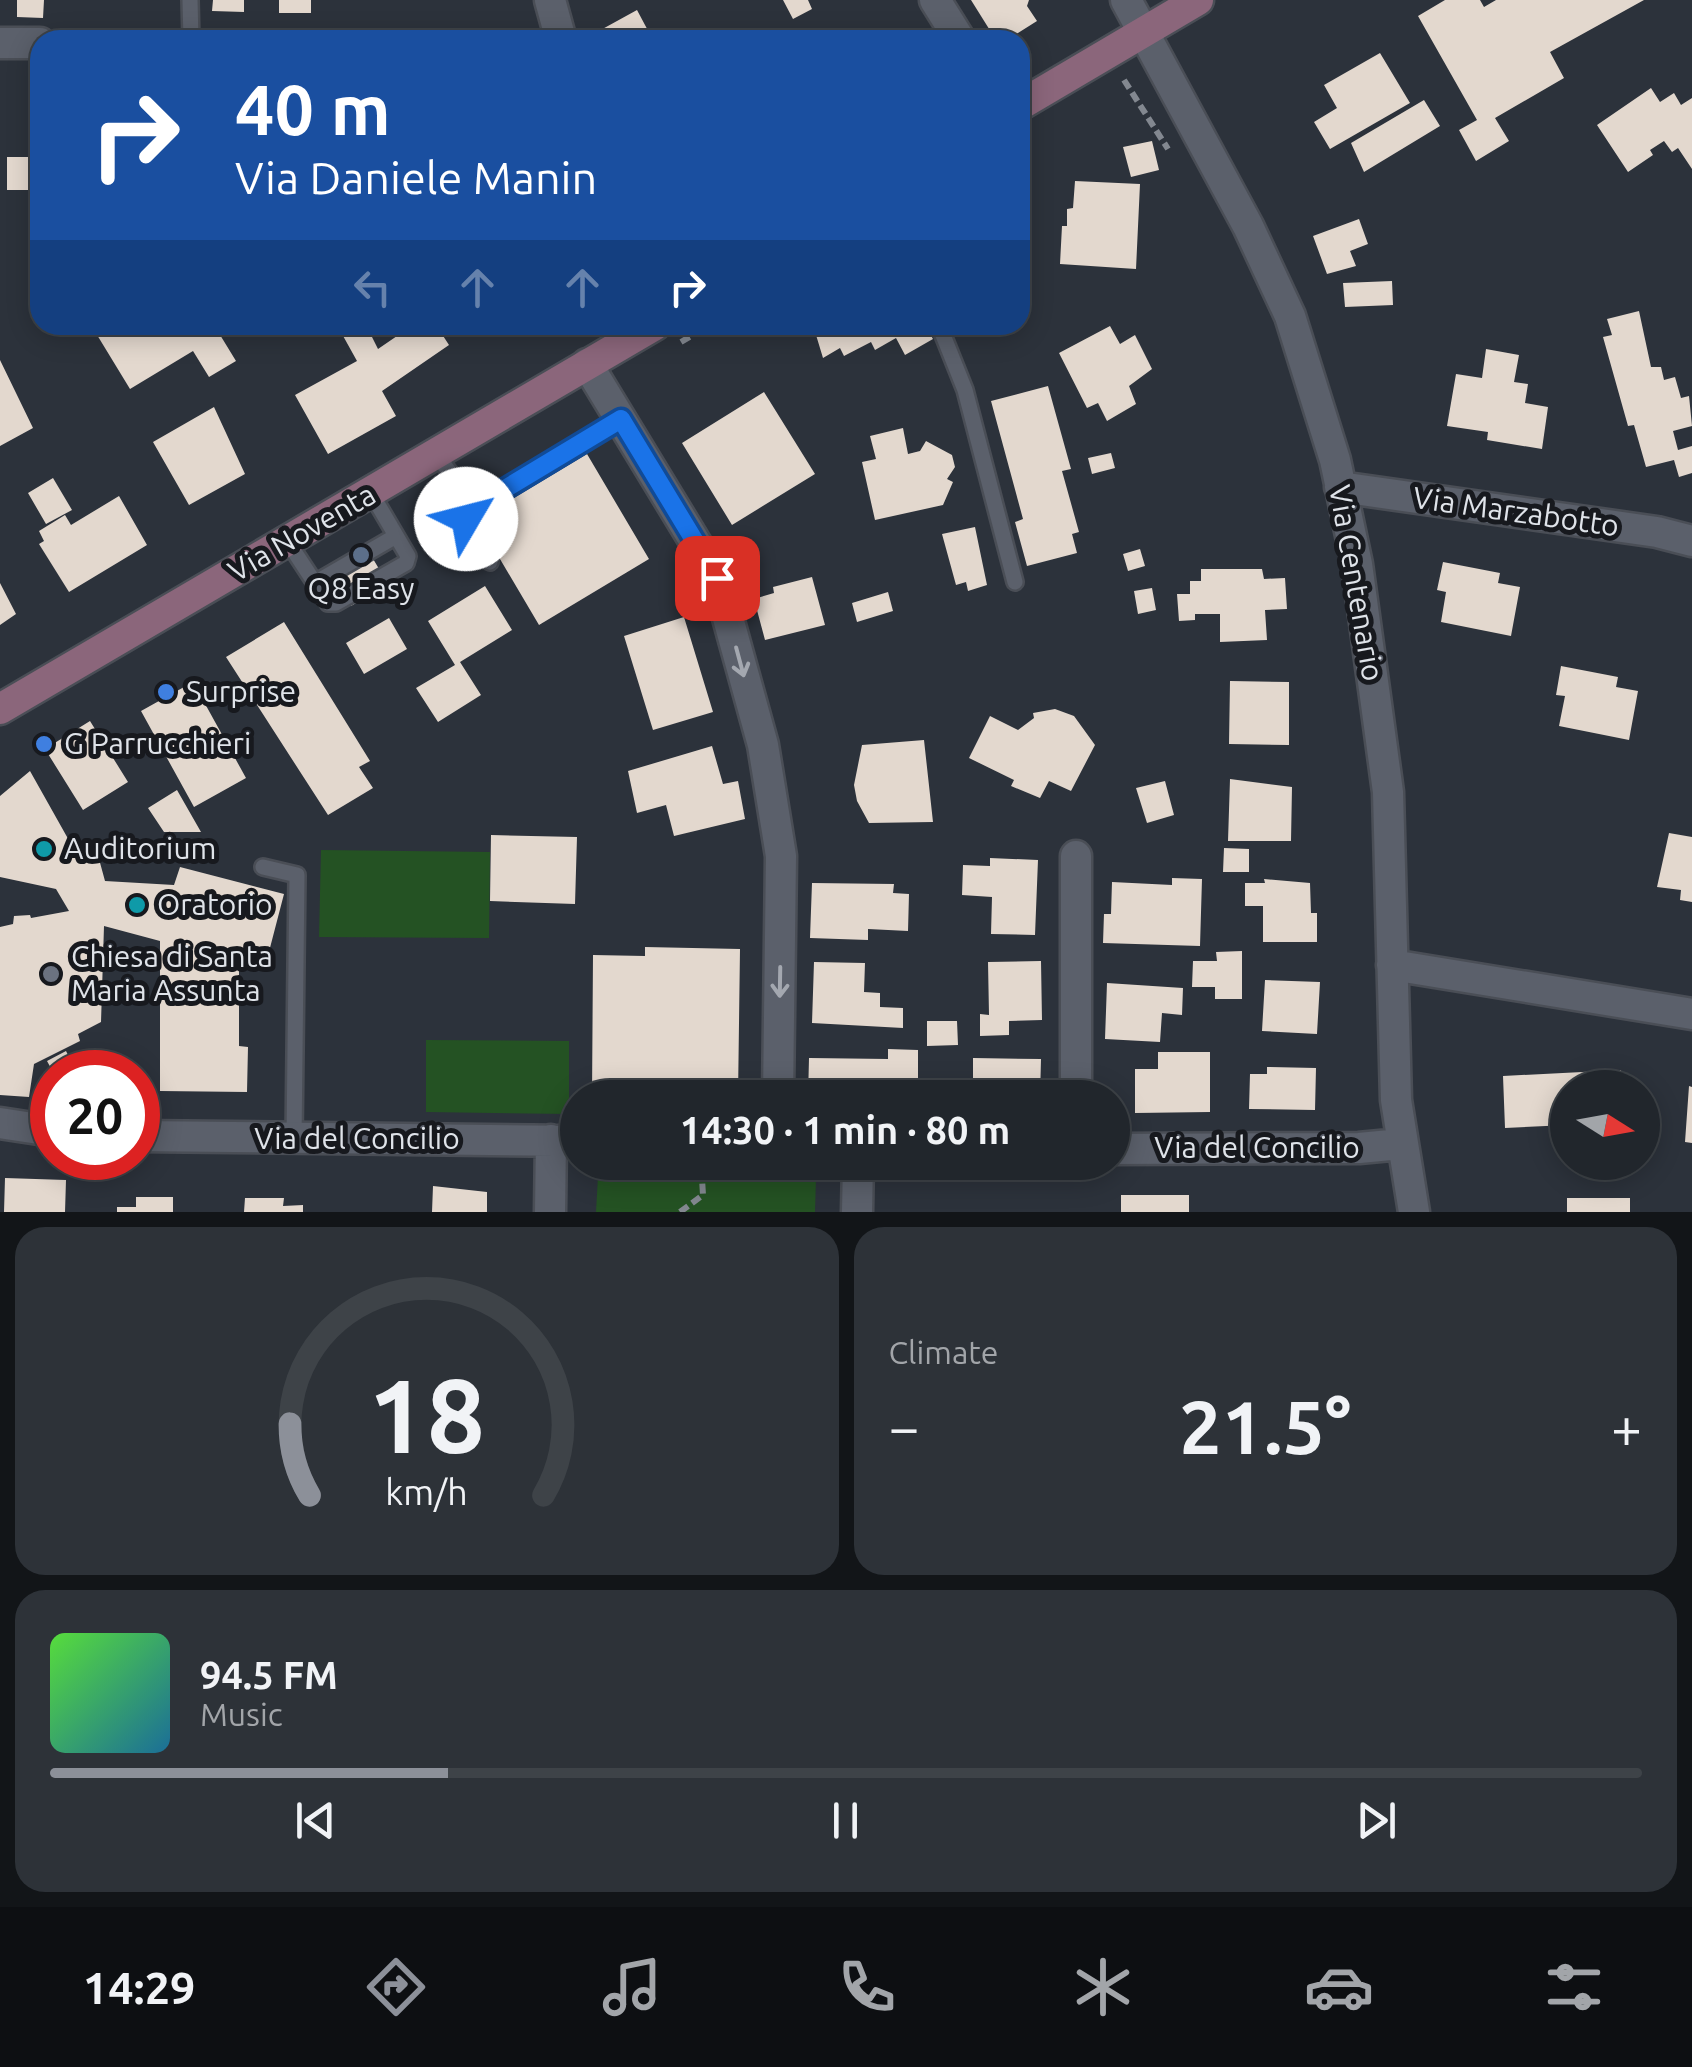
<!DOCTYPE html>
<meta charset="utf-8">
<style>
:root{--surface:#21262c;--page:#2d3238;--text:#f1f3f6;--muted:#a2a5a9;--line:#3e4348;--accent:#8c9099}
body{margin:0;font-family:Ubuntu,sans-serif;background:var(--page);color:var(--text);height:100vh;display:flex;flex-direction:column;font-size:38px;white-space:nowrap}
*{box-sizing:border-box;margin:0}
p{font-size:32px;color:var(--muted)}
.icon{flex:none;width:55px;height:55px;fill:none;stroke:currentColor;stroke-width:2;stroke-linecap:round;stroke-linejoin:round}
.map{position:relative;height:1212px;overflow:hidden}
.details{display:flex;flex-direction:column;gap:15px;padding:15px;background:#121518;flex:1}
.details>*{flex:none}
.top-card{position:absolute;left:30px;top:30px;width:1000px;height:305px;border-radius:30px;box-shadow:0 5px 25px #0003,0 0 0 2px var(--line);background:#1a4fa0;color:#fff;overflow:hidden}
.needle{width:65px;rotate:101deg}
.controls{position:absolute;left:1550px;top:1070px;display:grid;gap:20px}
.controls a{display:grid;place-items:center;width:110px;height:110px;border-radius:50%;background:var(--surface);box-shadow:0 5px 25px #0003,0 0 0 2px var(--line);font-size:50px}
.speed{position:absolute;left:30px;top:1050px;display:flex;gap:20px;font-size:50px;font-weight:700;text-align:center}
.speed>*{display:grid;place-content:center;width:130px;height:130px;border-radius:50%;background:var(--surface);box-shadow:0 5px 25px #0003,0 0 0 2px var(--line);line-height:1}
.speed .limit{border:15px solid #d22;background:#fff;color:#111}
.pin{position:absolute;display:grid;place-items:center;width:85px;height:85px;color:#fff;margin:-42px;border-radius:20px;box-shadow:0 5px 15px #0006}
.me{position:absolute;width:110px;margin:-55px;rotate:53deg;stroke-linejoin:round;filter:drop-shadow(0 0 8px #0008)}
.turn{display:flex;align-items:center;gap:35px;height:210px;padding:0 40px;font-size:45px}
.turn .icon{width:130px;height:130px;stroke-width:2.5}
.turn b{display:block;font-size:70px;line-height:85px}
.lanes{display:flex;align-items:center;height:95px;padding:0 40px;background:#0003;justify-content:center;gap:50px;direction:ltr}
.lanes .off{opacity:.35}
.big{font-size:75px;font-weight:700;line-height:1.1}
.details .widget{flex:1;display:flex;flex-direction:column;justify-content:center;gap:15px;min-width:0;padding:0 35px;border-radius:30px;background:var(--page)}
.details .dial{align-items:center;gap:0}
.dial svg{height:260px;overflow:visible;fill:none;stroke:var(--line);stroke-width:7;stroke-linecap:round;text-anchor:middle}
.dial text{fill:var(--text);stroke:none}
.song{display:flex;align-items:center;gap:30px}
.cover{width:120px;height:120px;border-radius:15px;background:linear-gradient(135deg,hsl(110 70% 55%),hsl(200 70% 35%))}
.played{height:10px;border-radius:5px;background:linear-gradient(90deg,var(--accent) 25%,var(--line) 25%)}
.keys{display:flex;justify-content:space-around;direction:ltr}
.heat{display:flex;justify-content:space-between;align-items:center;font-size:55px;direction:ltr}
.details .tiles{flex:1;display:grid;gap:15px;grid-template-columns:1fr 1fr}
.widget:last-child{grid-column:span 2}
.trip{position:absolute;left:560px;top:1080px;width:570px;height:100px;border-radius:50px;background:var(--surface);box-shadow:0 5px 25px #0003,0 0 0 2px var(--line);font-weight:700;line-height:100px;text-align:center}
.menu{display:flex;height:160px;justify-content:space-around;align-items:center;background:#0d0f12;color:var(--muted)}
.menu .icon{width:70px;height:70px}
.menu .on{color:var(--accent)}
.menu b{font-size:45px;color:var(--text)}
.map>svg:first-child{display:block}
.green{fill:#245223}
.building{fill:#e3d8ce}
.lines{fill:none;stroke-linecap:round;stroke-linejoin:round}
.lane-casing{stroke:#4a4e56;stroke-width:20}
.street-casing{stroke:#4a4e56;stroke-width:35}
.secondary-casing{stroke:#4a4e56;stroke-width:35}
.path{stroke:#838890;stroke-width:6;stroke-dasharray:10 5;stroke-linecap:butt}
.lane{stroke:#5b606b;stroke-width:15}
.street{stroke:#5b606b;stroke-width:30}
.secondary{stroke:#8b667b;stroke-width:30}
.oneway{stroke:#a4a8b0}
.route-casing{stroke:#114b97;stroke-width:25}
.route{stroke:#1a73e8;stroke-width:18}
.service-dot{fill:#5c6f8a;stroke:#17191e;stroke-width:4}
.shop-dot{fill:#3f7fe0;stroke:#17191e;stroke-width:4}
.culture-dot{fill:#0f9aa8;stroke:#17191e;stroke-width:4}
.worship-dot{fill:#6b7280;stroke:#17191e;stroke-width:4}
.labels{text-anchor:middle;stroke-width:10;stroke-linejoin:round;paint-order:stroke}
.street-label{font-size:30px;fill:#dfe3e9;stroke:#17191e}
.poi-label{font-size:30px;fill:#dfe3e9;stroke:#17191e;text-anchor:start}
</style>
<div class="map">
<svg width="1692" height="1212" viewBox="0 0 1692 1212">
<rect width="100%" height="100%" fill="#2c323b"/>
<path class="green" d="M321,850l169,2 -1,86 -170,-1z
M426,1040l143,1v73l-143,-2z
M598,1176l218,2 -1,34h-219z"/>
<path class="building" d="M17,0h27l-1,18 -26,-1z
M213,0h31v12l-32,-1z
M279,0h32v13h-32z
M783,0h25l4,9 -19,10z
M971,0h58l-2,6 10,15 -30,19h-11z
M1445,0h35l4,7 12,-7h148l-94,52 14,26 -69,40 14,23 -33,20 -17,-31 18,-10 -59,-104z
M637,10l16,30h-51l-5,-8z
M1380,53l30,50 -80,46 -16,-27 23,-14 -13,-23z
M1651,88l9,14 14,-9 7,12 11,-7v71l-14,-21 -6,4 -8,-11 -14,9 3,5 -25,17 -31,-47z
M1424,100l16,26 -76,46 -13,-29z
M1152,141l7,29 -28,7 -8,-30z
M7,157h33v33h-33z
M1075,181l65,3 -4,85 -76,-5 2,-38h5v-17l6,-1z
M1359,219l9,25 -18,7 6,15 -29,8 -14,-38z
M1392,281l1,24 -48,2 -2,-24z
M1639,311l12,56h10l3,13 11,-3 6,21 8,-2 3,30 -19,5 5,19 14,-4v27l-13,4 -5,-17 -28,7 -12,-42 -6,1 -25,-89 9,-2 -5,-16z
M91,325h123l22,36 -27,16 -16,-26 -63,38z
M337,325h29l12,24 35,-24h23l13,20 -67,46 14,25 -68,38 -33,-59 62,-34z
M813,325h112l8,14 -28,16 -9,-17 -21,12 -4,-8 -27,14 -4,-8 -17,10z
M1110,326l10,18 15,-9 17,34 -23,17 7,18 -29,17 -9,-18 -11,5 -28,-55z
M1486,349l33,6 -5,27 14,2 -3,19 23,4 -6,42 -55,-9 1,-8 -41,-6 9,-52 26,4z
M0,360l33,68 -33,18z
M1048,386l23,83 -9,2 17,61 -7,2 5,19 -50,13 -12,-44 8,-3 -32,-118z
M764,392l51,82 -83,51 -50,-82z
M214,407l31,67 -56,31 -36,-63z
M903,428l5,26 12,-3 6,-10 26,14 3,12 -8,12 6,3 -10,23 -68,15 -13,-58 14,-3 -6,-23z
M1111,453l4,15 -23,6 -4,-16z
M587,454l62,105 -110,66 -62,-105z
M53,478l19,32 -26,14 -18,-31z
M119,496l28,49 -78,47 -30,-48 5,-3 -5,-10 26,-16 6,10z
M975,527l12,58 -19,6 -2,-9 -10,3 -14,-51z
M366,547l22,37 -37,22 -22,-37z
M1140,549l5,17 -17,5 -5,-17z
M1443,562l57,11 -2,10 22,4 -9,49 -70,-14 5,-30 -9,-2z
M1201,569h61l2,10 21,-1 2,31 -22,1 2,30 -47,2v-28h-25v6l-16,1 -2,-27h13v-13h11z
M812,577l13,48 -60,15 -11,-41 20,-6 -1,-6z
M0,583l16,31 -16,11z
M485,586l27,44 -52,32 21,33 -43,27 -22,-34 39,-23 -27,-44z
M1152,588l4,22 -18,4 -4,-23z
M888,592l5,19 -36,11 -5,-19z
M684,617l29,95 -60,18 -29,-94z
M389,618l18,31 -43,25 -18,-31z
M284,622l86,139 -11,6 14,21 -45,27 -102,-158z
M1561,666l57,11 -2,10 22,4 -9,49 -70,-14 6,-30 -9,-1z
M1230,681l59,1v63l-60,-1z
M193,682l53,96 -52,29 -53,-96z
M1055,709l19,7 21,29 -24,46 -22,-10 -9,17 -29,-12 3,-6 -45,-22 21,-42 28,14 16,-12 -1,-5z
M90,721l38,61 -45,28 -38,-61z
M924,740l9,82 -64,1 -12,-22 -3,-16 8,-40z
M712,746l11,38 15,-3 7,38 -71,17 -8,-31 -29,8 -9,-42z
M30,771l41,73 22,8 6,7 6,22 69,4 6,-18 104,27 -19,73 -26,-7v86l9,1 -1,45 -87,-1v-150l-56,-15 -3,96 -23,12 2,7 -46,23 -5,33 -29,-2v-168l13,-3 1,-8 16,-1 1,3 38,-7 -13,-22 -56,-12v-81z
M1230,779l62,8 -1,54h-63z
M1165,781l9,34 -27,8 -11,-35z
M177,790l24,42h-37l-16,-24z
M1669,833l23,4v65l-12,-2 1,-10 -24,-3z
M491,835l86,2 -2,67 -85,-3z
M1224,848l25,1v23h-26z
M990,858l48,2 -3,75 -44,-1 1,-37 -30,-2 1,-30 27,1z
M1172,878l30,1 -2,67 -97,-3 1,-29h7l1,-32 60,3z
M1264,879l46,4 1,30h6v29h-54v-36h-18v-23h20z
M812,883l82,1 -1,9 16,1 -1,37 -40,-2v11l-58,-2z
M645,947l95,2 -2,149h-146l1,-143 52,1z
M1242,951v48h-27v-12h-23l1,-26h24l-1,-9z
M1041,961l1,59 -33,1v14l-29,1v-22l9,1 -1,-53z
M814,962l51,1 -1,29 16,1v14l23,1v20l-91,-5z
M1265,980l55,2 -3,52 -55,-3z
M1107,983l76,5 -1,27 -20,-2 -2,29 -55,-3z
M927,1021h30l1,24 -31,1z
M888,1049l30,1v40h-30v5l-17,3h-63l1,-40 79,1z
M66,1051l8,16 -21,5 -6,-11z
M1158,1052h52v60l-75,1v-44h23z
M973,1058l68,1 -1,39h-67z
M1267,1067l49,1 -1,42 -66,-1 1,-35h17z
M1621,1070l1,18h-54v37l-63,3 -2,-52z
M1689,1086l3,1v56l-7,-1z
M5,1178l61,2 -1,32h-61z
M433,1186l54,6v20h-55z
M1121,1195h68v17h-68z
M136,1197h37v15h-56v-5h19z
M245,1198h39l-1,8 20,-1v7h-59z
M1567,1198h63v14h-63z"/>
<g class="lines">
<defs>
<path id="lane" d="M190,0l1,40
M939,325l26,65 50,192
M436,454l39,53
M288,542l40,61h8l70,-40 2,-7 -37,-63
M490,562l-24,-43 9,-12 146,-88
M315,583l81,-47
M263,867l34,8 -3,265"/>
<path id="street" d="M550,0l11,40
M935,0l25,40
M1126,0l122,226 42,90 45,144 22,104 31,228 8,308 18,112
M0,43h40
M587,364l130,214 46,167 18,111 -3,242
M1340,487l317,45 35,9
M1076,856v242
M1392,965l300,49
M0,1123l52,8
M138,1136l440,5
M1112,1149l247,-1 42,-4
M550,1212l1,-72
M857,1212l1,-50"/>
<path id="secondary" d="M1020,105l178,-105
M0,709l655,-384"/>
</defs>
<use href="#lane" class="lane-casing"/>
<use href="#street" class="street-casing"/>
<use href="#secondary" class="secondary-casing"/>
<path class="path" d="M1124,80l44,69
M681,342l29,-17
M680,1212l23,-17 -2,-33"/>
<use href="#lane" class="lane"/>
<use href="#street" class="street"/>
<use href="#secondary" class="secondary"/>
</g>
<defs><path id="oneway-shaft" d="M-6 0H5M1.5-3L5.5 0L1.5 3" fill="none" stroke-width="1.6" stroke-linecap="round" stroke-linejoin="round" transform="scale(2.5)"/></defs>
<g class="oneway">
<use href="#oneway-shaft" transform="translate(740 662) rotate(75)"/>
<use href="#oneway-shaft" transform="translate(780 982) rotate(91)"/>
</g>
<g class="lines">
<defs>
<path id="route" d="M466,519l9,-12 146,-88 96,159"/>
</defs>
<use href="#route" class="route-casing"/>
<use href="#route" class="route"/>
</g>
<circle class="service-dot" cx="361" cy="555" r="10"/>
<g class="shop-dot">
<circle cx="166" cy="692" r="10"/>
<circle cx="44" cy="744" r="10"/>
</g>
<g class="culture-dot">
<circle cx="44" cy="849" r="10"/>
<circle cx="137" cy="905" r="10"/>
</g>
<circle class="worship-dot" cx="51" cy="974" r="10"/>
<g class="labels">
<g class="street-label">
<text transform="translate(1516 512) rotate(8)" y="10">Via Marzabotto</text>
<text transform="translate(302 533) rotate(-30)" y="10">Via Noventa</text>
<text transform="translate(1356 583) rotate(80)" y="10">Via Centenario</text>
<text x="357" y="1149">Via del Concilio</text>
<text x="1257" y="1158">Via del Concilio</text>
</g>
<g class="poi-label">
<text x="361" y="599" text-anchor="middle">Q8 Easy</text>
<text x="186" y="702">Surprise</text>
<text x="64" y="754">G Parrucchieri</text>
<text x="64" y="859">Auditorium</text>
<text x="157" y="915">Oratorio</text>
<text x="71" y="967">Chiesa di Santa<tspan x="71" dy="34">Maria Assunta</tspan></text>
</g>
</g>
</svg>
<div class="controls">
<a><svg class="needle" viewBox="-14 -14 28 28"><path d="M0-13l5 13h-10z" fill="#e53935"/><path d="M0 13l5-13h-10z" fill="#a2a5a9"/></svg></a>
</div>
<div class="speed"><div class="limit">20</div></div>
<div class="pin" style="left:717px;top:578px;background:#d93025"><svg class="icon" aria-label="arrive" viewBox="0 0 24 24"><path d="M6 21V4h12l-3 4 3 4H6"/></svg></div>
<svg class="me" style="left:466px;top:519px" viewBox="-20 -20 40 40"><circle r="19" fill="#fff"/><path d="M0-13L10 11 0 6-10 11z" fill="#1a73e8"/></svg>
<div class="trip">14:30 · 1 min · 80 m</div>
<div class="top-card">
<div class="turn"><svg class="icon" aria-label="right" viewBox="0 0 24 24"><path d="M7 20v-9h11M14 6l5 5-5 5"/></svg><div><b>40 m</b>Via Daniele Manin</div></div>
<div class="lanes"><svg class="icon off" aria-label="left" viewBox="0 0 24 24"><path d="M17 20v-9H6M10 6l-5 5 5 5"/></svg><svg class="icon off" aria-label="ahead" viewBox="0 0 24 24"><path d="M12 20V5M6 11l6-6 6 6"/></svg><svg class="icon off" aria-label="ahead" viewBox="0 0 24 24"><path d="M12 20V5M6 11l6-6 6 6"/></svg><svg class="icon" aria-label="right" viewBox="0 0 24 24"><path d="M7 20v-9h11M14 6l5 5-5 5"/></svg></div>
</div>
</div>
<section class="details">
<div class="tiles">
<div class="widget dial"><svg viewBox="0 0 100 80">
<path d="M14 69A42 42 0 1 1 86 69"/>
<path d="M14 69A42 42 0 0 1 8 47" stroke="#8c9099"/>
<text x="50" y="56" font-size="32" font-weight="700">18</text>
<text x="50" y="72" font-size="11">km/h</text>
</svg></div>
<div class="widget"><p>Climate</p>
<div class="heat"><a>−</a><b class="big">21.5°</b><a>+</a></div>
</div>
<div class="widget">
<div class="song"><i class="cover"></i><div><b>94.5 FM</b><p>Music</p></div></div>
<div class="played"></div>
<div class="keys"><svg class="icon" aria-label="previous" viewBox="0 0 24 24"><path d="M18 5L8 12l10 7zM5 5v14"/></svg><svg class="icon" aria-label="pause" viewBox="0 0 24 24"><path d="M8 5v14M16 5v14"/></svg><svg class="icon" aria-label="next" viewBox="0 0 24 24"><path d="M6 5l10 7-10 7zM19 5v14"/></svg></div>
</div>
</div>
</section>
<nav class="menu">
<b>14:29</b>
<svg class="icon on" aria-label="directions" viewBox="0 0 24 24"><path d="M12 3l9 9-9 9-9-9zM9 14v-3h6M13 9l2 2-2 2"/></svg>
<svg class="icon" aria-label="music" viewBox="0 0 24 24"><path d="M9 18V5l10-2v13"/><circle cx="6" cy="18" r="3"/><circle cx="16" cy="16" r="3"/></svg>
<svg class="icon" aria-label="phone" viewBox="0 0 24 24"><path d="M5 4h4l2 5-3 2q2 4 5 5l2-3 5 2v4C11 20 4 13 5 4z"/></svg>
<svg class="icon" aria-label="climate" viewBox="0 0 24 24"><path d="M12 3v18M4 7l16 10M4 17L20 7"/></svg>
<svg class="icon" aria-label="car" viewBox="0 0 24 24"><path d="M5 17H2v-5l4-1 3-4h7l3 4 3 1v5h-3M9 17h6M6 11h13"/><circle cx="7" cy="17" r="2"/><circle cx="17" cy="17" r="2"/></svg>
<svg class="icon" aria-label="filters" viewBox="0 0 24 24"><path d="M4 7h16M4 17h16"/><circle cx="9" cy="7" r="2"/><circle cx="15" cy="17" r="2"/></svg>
</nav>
